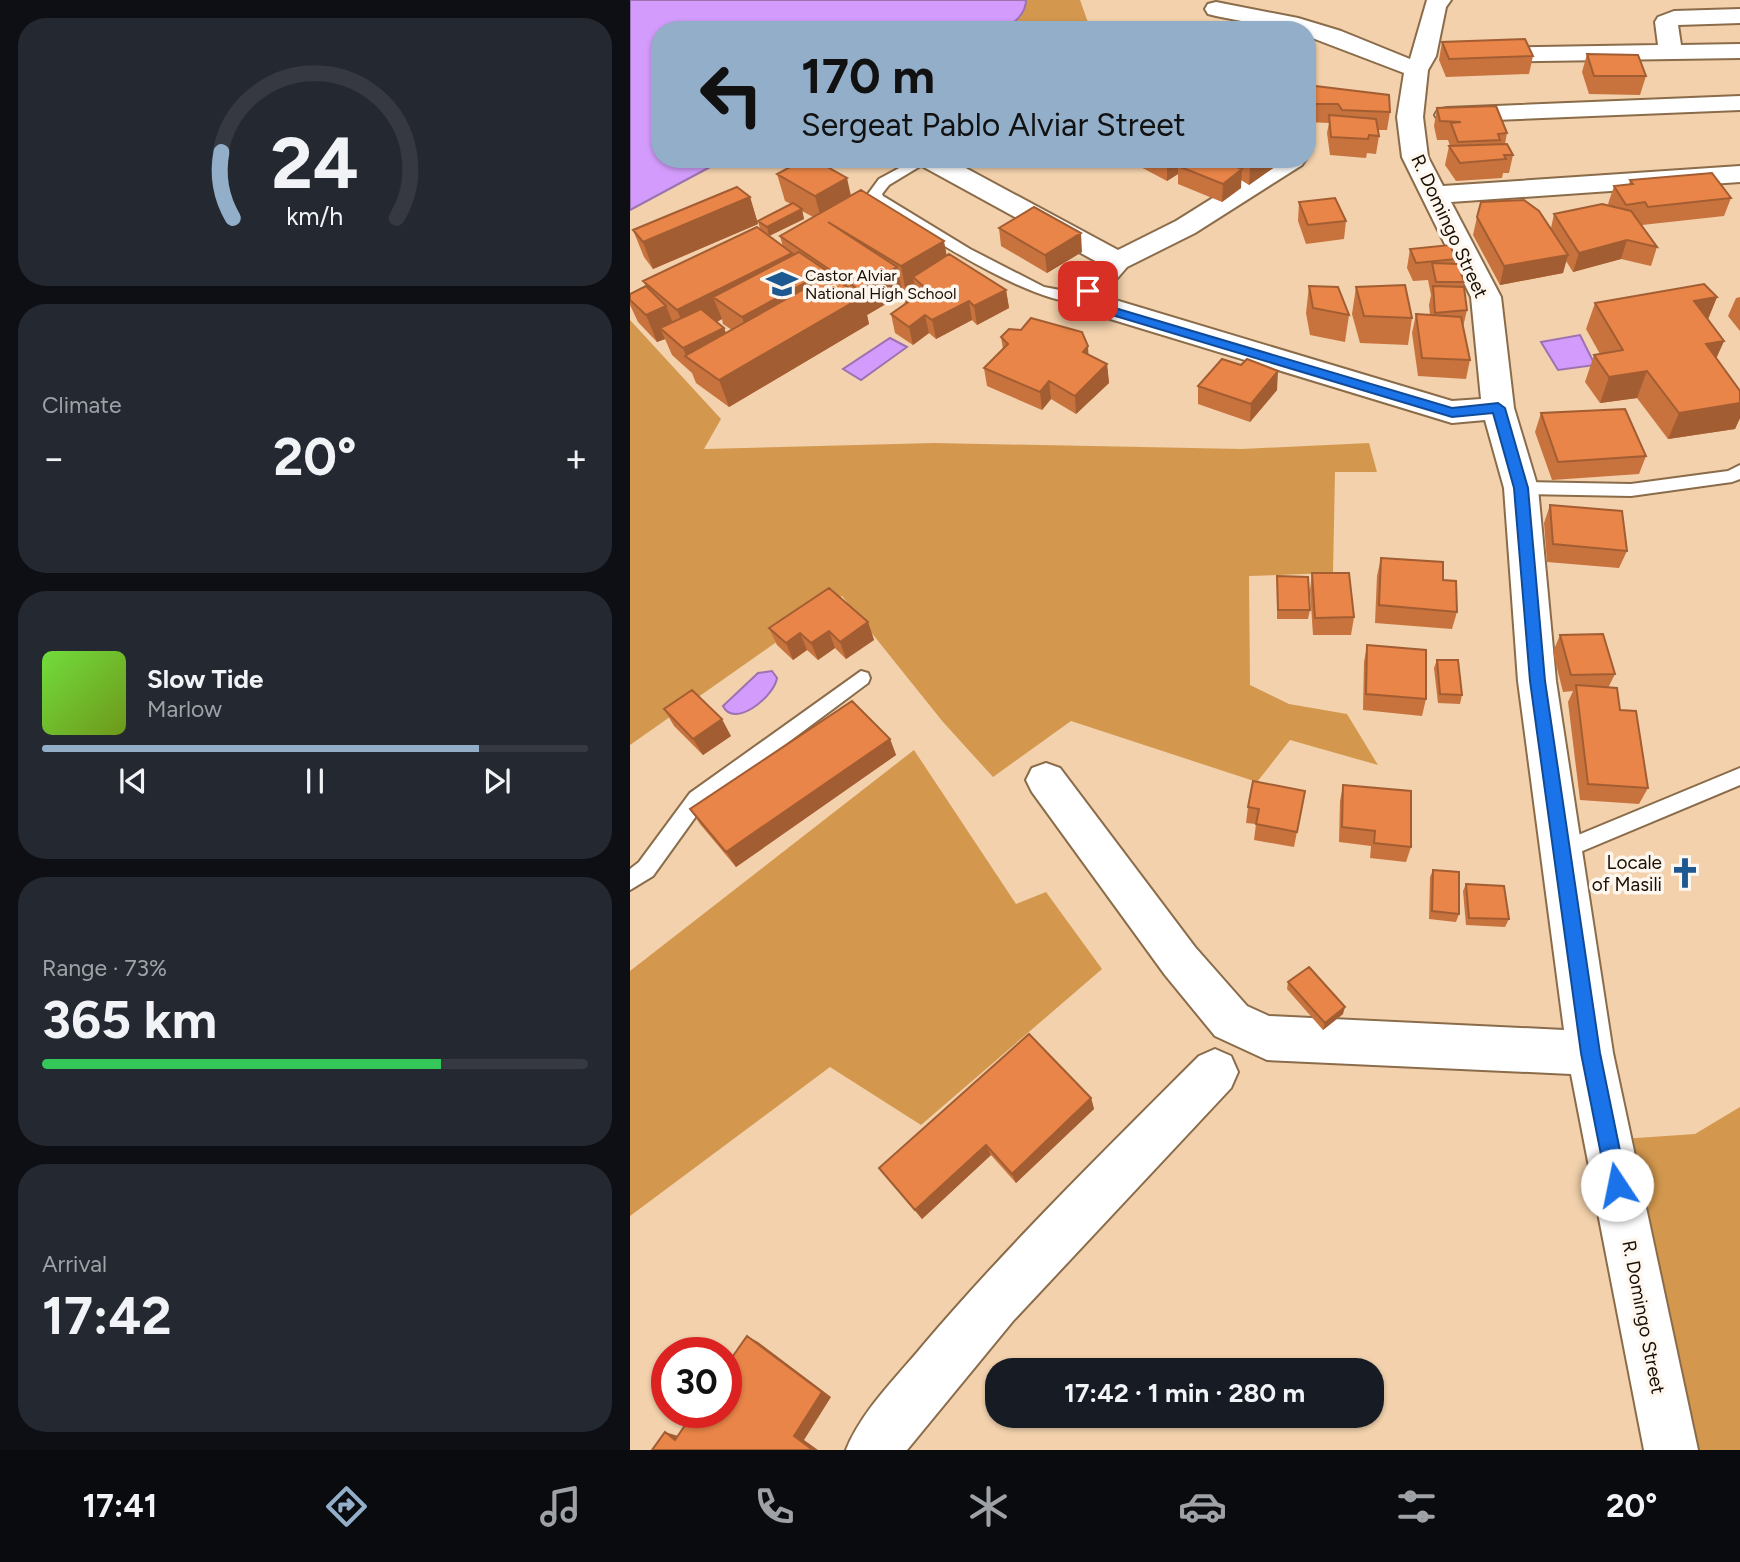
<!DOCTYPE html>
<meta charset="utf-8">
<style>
:root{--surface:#171b24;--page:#242831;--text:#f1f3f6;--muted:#9ea1a6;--line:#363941;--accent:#92aec8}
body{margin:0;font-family:Figtree,sans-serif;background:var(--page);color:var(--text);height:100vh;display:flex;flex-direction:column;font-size:26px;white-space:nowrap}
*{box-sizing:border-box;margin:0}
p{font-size:23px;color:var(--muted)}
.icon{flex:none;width:38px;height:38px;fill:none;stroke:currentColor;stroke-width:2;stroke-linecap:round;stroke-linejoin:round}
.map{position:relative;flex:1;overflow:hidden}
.panel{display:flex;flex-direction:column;gap:18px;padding:18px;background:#0d0f14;width:630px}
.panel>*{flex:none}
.hud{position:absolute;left:21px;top:21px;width:665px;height:147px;border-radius:28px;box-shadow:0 2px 5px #0004;background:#92aec8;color:#111;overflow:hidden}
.speed{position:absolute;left:21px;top:1337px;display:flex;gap:14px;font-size:35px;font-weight:700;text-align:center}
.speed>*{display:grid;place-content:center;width:91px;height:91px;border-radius:50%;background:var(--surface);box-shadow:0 2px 5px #0004;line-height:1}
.speed .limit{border:10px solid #d22;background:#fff;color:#111}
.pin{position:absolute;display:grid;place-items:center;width:60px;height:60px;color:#fff;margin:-30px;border-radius:14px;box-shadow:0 4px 10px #0006}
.me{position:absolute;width:77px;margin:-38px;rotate:349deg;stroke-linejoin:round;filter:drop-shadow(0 0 5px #0008)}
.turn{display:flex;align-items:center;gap:24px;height:147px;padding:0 35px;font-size:32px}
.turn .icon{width:91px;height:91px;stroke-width:2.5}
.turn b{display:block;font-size:49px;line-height:60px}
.big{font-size:52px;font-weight:700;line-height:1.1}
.panel .tile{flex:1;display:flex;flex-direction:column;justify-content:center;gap:10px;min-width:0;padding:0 24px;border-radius:28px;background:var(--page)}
.panel .dial{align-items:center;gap:0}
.dial svg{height:182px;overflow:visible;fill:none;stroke:var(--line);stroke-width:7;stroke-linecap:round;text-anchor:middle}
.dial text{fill:var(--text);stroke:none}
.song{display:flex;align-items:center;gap:21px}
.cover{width:84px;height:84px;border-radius:10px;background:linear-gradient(135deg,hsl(100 70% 55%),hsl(80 70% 35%))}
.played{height:7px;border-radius:4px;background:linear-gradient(90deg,var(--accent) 80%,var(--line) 80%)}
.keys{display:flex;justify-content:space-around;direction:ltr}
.heat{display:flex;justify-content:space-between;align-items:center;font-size:38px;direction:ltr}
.charge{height:10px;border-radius:5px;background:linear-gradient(90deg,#34c759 73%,var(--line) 0)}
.trip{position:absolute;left:355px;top:1358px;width:399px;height:70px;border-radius:28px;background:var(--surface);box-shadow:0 2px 5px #0004;font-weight:700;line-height:70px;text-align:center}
.menu{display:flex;height:112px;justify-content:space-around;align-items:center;background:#090b0e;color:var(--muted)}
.menu .icon{width:49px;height:49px}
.menu .selected{color:var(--accent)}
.menu b{font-size:32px;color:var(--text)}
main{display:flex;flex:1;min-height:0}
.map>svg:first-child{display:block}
.green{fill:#d3984e}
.water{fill:#d39cfc;stroke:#9c72b1;stroke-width:2}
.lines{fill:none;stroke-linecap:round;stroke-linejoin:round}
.lane-casing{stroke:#8a6c4a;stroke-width:4}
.street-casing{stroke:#8a6c4a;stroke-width:4}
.lane{fill:#fff;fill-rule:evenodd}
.street{fill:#fff;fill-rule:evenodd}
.wall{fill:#c8723e;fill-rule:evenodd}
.shaded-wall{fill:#a35d32}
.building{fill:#e98548;stroke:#a35d32;stroke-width:2}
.route{fill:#1a73e8;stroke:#114b97;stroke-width:2}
.labels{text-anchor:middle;stroke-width:7;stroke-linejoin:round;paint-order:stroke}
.far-poi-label{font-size:16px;fill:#1a0f03;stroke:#fef7ef;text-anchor:start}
.street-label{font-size:19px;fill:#1a0f03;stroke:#fef7ef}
.poi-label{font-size:19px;fill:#1a0f03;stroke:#fef7ef;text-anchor:end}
</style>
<main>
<section class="panel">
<div class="tile dial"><svg viewBox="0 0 100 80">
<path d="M14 69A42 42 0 1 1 86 69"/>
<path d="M14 69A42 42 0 0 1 9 40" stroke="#92aec8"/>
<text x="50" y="56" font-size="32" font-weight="700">24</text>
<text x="50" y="72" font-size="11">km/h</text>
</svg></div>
<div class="tile"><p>Climate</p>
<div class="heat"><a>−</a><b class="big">20°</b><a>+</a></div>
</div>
<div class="tile">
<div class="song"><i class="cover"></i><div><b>Slow Tide</b><p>Marlow</p></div></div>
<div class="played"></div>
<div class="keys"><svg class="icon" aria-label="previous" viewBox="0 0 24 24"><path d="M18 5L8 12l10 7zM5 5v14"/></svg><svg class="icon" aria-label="pause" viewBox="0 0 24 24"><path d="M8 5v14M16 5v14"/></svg><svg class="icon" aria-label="next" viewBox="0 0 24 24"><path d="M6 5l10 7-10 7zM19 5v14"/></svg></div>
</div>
<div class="tile"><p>Range · 73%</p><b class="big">365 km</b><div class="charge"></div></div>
<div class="tile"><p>Arrival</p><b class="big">17:42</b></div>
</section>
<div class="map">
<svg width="1110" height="1450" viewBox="0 0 1110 1450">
<rect width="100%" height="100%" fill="#f2d1ac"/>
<path class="green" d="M396,0h54l10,28 -87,2 18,-14z
M0,320l91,99 -17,30 230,-6 308,6 127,-6 8,29h-42l-2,101 -84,3 1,109 39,19 58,10 31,51 -88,-25 -33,42 -186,-61 -78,56 -50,-55 -101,-126 -212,149z
M284,750l102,154 30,-12 56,77 -181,156 -91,-58 -200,149v-245z
M1110,1107v343h-68l-65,-310 88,-6z"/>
<path class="water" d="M0,0h396c0,14 -12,23 -23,30h-343v129h65l-95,51z
M950,335l15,30 -37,5 -17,-28z
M260,338l17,9 -46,33 -18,-11z
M142,671l5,7c-3,19 -43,51 -54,28l35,-33z"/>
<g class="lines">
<defs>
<path id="lane" d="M286,159h16l-43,26 -7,9 1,2 87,53 74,38 48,9 2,3 -2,3c-49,12 -174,-73 -219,-100l-5,-8 11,-15z
M1110,465v14l-8,3 -101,14 -110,-2 -8,-6 8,-6 110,2 97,-13z
M231,671l7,2 2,5 -2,5 -164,122 -51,71 -23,14v-21l9,-7 51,-69z
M1110,768v17l-179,75 -7,-3 -3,-6 3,-6z"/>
<path id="street" d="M797,0h24l-5,7 -10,49 -8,14 -5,47 5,40 15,29 297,-20v16l-289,20 50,95 13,111 24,80 18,193 57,372 85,397h-54l-73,-376 -304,-14 -52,-24 -50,-61 -133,-183 -6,-12 6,-12 14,-5 14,5 135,179 52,59 22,10 295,14 -46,-349 -14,-193 -19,-68 -33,3 -368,-112 -12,-12 6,-14 21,-22 -179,-98 -4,-6h33l169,91 58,-29 99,-62h31l-4,6 -107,68 -68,34 -25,29 350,105 29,-2 -10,-102 -69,-140 -5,-40 7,-44 -97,-37v-6h-19l-72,-14 -8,-2 -3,-5 3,-5 8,-2 82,16 43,13 69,28z
M1110,9v14l-62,2 3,20 59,-1v14l-258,4 -8,-2 -4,-5 4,-5 8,-2 176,-3 -3,-23 3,-5 16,-6z
M1110,96v14l-293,12 -9,-2 -3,-5 3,-5 9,-2z
M585,1049l16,7 7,16 -7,16 -218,233 -106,129h-61c16,-40 51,-73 78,-106 86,-101 181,-194 275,-288z"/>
</defs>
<use href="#lane" class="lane-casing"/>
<use href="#street" class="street-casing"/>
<use href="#lane" class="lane"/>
<use href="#street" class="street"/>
</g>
<path class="wall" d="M812,42l91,14 -4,18 -83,3 -7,-17z
M957,54l59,22 -6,19 -51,-1 -7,-22z
M677,85l83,27 -3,18h-9l1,6 -3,18 -9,-1 -1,5 -36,-3 -3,-22 2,-10 -22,-1z
M807,108l70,25 -2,11 8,11 -4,18h-6l-1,5 -46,3 -11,-16 4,-19h1l-2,-6h-11l-3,-14z
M505,159h82l16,7v-7h53l-37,26 -8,-5v8l-19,14 -44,-18v-10l-11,7 -32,-17z
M147,174l74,22 96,59 59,35 3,18 -32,17 -5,-5 -36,19 -7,-6 -16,12 -18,-12 -4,-19 14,-10 -2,-7 13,-5 -1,-4 -9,5 -4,-3 1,4 -36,21 2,9 -140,83 -33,-24 -4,-10 -20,-18 -7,-16 -8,3 -19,-20 -8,-17v-11l16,-8 -3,-5 117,-52 -2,-8 33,-17 -6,-3zM172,211l11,6 -33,19 3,11 -14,-11 35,-17zM92,319l1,5 9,6 -6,3 -2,-5 -7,-6z
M1000,180l101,18 -7,18 -82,9 -3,-4h-1l19,26 -6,19 -30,-7 -48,13 -7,-11 -3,12 -63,12 -27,-50 4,-18 74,11 3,-14 56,-8 -2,-2 6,-18 15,-1z
M120,197l8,27 -105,45 -9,-12 -11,-27z
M669,202l47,19 -2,18 -38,5 -8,-23z
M369,228l83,24 -35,21 -46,-27z
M780,249l46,10 -1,5 9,18 -1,5 4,23 -4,17 7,33 -4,19 -48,-3 -6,-43 4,-19 14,1 -1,-10 2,-10 -3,-15 -15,1 -6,-13z
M679,286l40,29 -4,27 -35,-7 -4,-22z
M726,287l56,31 -4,27 -48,-2 -8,-29z
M1087,297l-9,22 16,22 -8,17 24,33v27l-5,11 -67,10 -31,-41 -37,5 -15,-21 9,-27 6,-1 -14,-25 9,-26z
M1110,297v34l-12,-15 8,-18z
M371,337l88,18 18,9 2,19 -33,31 -25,-15 -9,11 -55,-24 -3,-18 19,-19z
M611,365l36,25 -27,32 -52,-18v-18z
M911,413l105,43 -7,18 -87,6 -17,-48z
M920,505l77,46 -8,17 -72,-6 -3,-39z
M751,558l62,22 14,32 -5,17 -77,-6 2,-47z
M682,573l42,44 -3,18h-38l-3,-45z
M647,576l33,34 -2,9h-31z
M238,622l6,18 -28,19 -11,-11 -17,12 -11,-10 -14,10 -16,-15 -8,-17z
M930,635l55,39 -7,14 12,22 28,78 -9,16 -59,-4 -12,-98 5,-11 -10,1 -10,-40z
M737,645l59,54 -4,17 -59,-6 1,-48z
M807,660l25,35 -2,9 -22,-1 -4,-35z
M34,709l67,27 -28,19 -29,-29z
M260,739l6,16 -160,112 -36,-43 -10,-15z
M713,785l68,62 -5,15 -36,-4 1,-12 -32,-4 1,-41z
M675,791l-11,56 -40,-7 2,-16 -10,-1 2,-16z
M803,870l26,44 -3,8 -27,-3 1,-42z
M836,884l43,35 -4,8 -39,-2 -3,-34z
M658,982l55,32 -20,16 -36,-41z
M461,1098l3,11 -78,74 -25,-28 -69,64 -43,-51z"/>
<path class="shaded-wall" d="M542,159h20l-14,7v8l-11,7v-18z
M631,159h25l-37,26 1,-18z
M612,169l-1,19 -19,14 1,-18z
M217,178l6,27 -31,17 -7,-26z
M120,197l8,27 -105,45 -10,-27z
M172,209l2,10 -35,17 -2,-9z
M451,233l1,19 -35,21 -2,-18z
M997,240l-6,19 -48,13 6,-19z
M314,241l5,26 -36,10 2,11 -9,5 -5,-27z
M162,253l8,27 -87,17 9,22 -34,17 -11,-26z
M938,255l-5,18 -63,12 4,-19z
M267,267l6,27 -36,21 2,9 -140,83 -10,-27 141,-82 -2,-9z
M197,271l8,27 -84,46 -9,-27z
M376,290l3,18 -32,17 -3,-19z
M1087,297l-11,27 -12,-23z
M339,301l3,19 -36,19 -4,-19z
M36,306l11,27 -17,-5 5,11 -8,3 -11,-27z
M295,315l4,18 -16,12 -4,-18z
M94,328l10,27 -47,3 -4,-10z
M1094,341l-12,27 -6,-24z
M458,346l1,19 -6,-13z
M477,364l2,19 -33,31 -1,-18z
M648,371l-1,19 -27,32 1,-18z
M1017,371l-10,27 -37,5 9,-26z
M419,381l2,18 -9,11 -2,-18z
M1110,403v15l-5,11 -67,10 11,-26z
M238,622l6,18 -28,19 -6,-17z
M199,631l6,17 -17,12 -7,-17z
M170,633l7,17 -14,10 -7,-17z
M92,719l9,17 -28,19 -10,-16z
M260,739l6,16 -160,112 -10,-15z
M715,1007l-2,7 -20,16 2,-7z
M461,1098l3,11 -78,74 -4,-9z
M356,1145l5,10 -69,64 -7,-9z
M117,1336l11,6 73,55 -27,43 14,10h-5l-19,-14z
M35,1432l13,4 -3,4z"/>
<path class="building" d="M895,39l8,17 -84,3 -7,-17z
M957,54l51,1 8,21h-52z
M677,85l82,10 1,17 -48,-2 -4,-6h-31z
M866,106l11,27 -9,1 2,6 -42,2 -7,-19 10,-1 -21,-1 -3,-13z
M699,115l47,4 3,17 -10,-1 -1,4 -37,-2z
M877,144l6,11h-9l2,4 -46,4 -11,-17z
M175,159h8l34,19 -32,18 -38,-22z
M530,159h12l-5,4z
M557,159h30l25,10 -19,15 -45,-18z
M608,159h23l-11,8z
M1082,173l19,25 -83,9 -3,-5 -19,3 -12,-19 19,-2 -3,-4z
M107,187l13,10 -107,45 -10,-12z
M231,190l83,51 -43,25 -73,-44 69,45 -39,22 -78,-53z
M705,198l11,23 -38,4 -9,-23z
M894,200l15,11 29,44 -64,11 -27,-49 4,-15z
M163,203l9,6 -35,18 -9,-6z
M972,204l29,7 26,36 -30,-7 -48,13 -25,-39z
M404,207l47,26 -36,22 -46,-27z
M127,227l35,26 -115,57 -34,-29z
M820,245l6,14 -40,4 -6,-14z
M169,252l28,19 -85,46 -29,-20z
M319,254l57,36 -32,16 -5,-5 -37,19 -7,-5 -16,12 -18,-13 17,-12 -5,-5 22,-9 -12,-11z
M802,263l26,1 6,18h-28z
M199,275l33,22 -143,83 -34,-24z
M1074,284l13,13 -23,4 30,40 -18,3 34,47v12l-61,10 -32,-42 -38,6 -15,-22 29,-5 -28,-47z
M775,285l7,33 -48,-2 -8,-29z
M16,286l20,20 -20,9 -16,-15v-6z
M679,286l29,1 11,28 -36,-7z
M803,286l31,1 3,23 -32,3z
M71,309l23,19 -41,20 -23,-20z
M786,314l45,3 9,43 -48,-2z
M401,318l51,14 6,14 -5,6 24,12 -32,32 -26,-15 -9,11 -56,-24 24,-24 -7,-7 8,-8 12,1z
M592,359l19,6 6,-6 31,12 -27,33 -53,-18z
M995,409l21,47 -88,6 -17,-49z
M920,505l72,6 5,40 -74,-7z
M751,558l62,4v18l13,1 1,31 -78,-7z
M682,573h37l5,44 -39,1z
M647,576l31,1 2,33h-32z
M199,588l39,34 -28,20 -11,-11 -18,12 -11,-10 -14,10 -17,-15z
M973,634l12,40 -44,1 -11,-40z
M737,645l59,5v49l-60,-5z
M807,660h21l4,35 -22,-1z
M946,685l41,3 3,22 16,1 12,77 -60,-4z
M62,690l30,29 -29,20 -29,-30z
M222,701l38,38 -164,113 -36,-43z
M623,781l52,10 -8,41 -41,-8 3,-15 -11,-2z
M713,785l68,6v56l-37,-4 1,-12 -33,-4z
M803,870l26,2v42l-27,-3z
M836,884l38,2 5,33 -40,-1z
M679,967l36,40 -20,16 -37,-41z
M399,1034l62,64 -79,76 -26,-29 -71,65 -36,-42z
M117,1336l75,56 -28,44 19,14h-161l13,-18 10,8 19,-28h32v-46z"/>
<path class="route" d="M458,287l6,4 -1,7 5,5 354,105 46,-5 7,5 23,80 17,193 55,372 27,132 -3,8 -7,3 -7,-3 -3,-8 -26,-132 -51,-372 -16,-193 -21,-75 -41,4 -363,-109 -8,-9 1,-8z"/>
<defs>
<symbol id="school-bare" viewBox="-9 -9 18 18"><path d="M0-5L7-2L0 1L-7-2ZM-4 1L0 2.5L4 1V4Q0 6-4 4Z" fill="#1d5990" stroke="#fef7ef" stroke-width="2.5" paint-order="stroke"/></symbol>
<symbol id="church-bare" viewBox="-9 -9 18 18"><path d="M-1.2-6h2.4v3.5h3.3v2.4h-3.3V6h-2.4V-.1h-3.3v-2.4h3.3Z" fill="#1d5990" stroke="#fef7ef" stroke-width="2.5" paint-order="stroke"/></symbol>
</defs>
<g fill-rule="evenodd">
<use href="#school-bare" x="130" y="262" width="44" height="44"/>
<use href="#church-bare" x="1033" y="851" width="44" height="44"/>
</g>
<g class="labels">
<g class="far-poi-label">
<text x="175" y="281">Castor Alviar<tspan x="175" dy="18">National High School</tspan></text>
</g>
<g class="street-label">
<text transform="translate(820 226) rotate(65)" y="7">R. Domingo Street</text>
<text transform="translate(1014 1317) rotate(79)" y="7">R. Domingo Street</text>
</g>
<g class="poi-label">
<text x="1032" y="869">Locale<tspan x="1032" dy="22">of Masili</tspan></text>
</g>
</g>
</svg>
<div class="speed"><div class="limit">30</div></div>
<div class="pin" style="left:458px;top:291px;background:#d93025"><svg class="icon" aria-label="arrive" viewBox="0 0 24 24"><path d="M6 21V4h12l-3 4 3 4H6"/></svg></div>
<svg class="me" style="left:987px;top:1185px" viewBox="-20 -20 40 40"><circle r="19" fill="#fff"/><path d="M0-13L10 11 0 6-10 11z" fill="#1a73e8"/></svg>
<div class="trip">17:42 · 1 min · 280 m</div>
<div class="hud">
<div class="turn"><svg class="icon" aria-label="left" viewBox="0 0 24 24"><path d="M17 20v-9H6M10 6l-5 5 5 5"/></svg><div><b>170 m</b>Sergeat Pablo Alviar Street</div></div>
</div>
</div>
</main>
<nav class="menu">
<b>17:41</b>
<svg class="icon selected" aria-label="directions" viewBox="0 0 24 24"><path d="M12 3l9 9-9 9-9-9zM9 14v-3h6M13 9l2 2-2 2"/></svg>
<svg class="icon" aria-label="music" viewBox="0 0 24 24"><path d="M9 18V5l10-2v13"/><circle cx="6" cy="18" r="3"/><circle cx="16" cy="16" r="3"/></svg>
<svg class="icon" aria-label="phone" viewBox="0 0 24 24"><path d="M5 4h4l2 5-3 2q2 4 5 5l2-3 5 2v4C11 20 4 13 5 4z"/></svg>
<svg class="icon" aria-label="climate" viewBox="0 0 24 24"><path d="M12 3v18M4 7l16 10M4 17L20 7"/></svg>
<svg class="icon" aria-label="car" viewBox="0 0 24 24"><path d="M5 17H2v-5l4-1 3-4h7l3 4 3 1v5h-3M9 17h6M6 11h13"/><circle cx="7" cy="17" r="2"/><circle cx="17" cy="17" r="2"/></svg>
<svg class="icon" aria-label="filters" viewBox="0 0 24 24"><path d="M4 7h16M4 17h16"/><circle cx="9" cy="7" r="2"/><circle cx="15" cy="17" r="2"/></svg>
<b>20°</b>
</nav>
